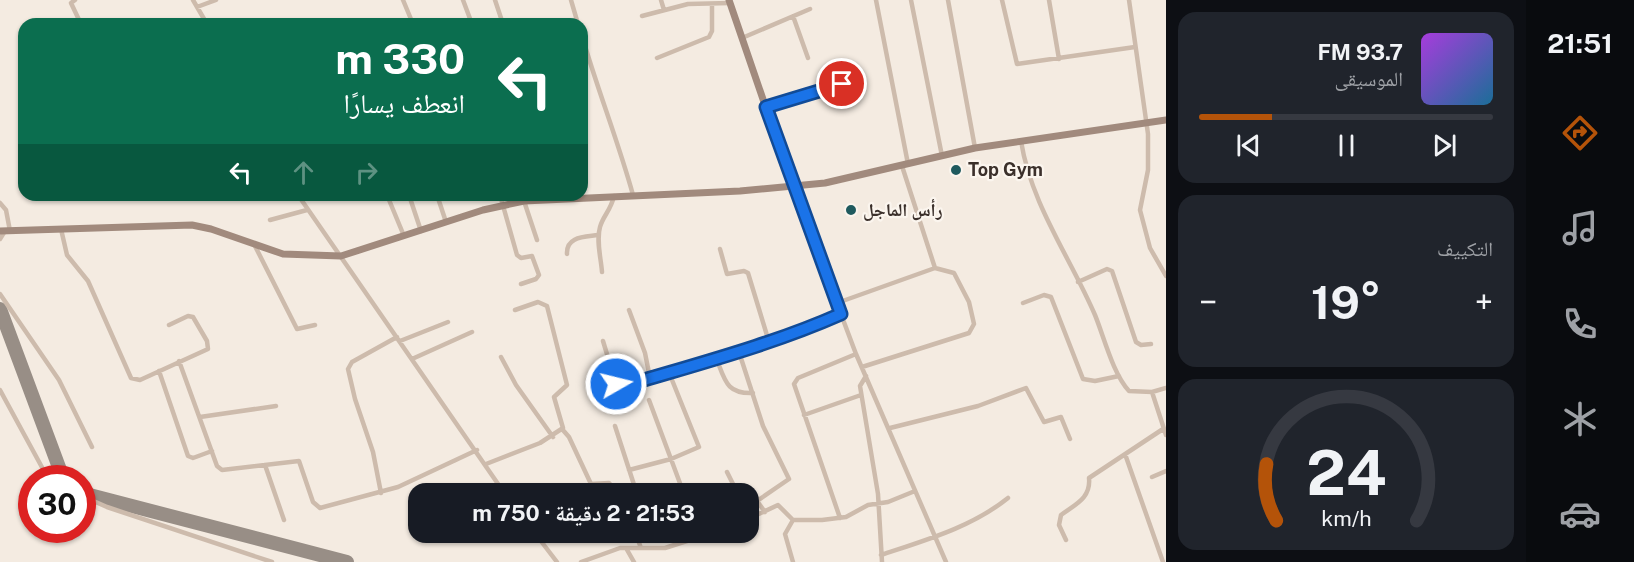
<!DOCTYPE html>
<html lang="ar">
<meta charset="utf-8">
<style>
:root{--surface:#171b24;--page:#20242c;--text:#f1f3f6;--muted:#9ea1a6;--line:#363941;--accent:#b45309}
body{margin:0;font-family:"Public Sans","Noto Naskh Arabic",sans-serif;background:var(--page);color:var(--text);direction:rtl;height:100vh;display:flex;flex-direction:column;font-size:22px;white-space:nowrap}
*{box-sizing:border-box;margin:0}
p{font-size:20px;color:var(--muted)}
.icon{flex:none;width:33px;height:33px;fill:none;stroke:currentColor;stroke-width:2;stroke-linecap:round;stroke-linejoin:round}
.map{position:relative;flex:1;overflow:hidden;direction:ltr}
.sheet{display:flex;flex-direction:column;gap:12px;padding:12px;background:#0d0f14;width:360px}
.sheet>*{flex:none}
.banner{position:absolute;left:18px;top:18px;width:570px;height:183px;border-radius:18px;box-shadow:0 2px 4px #0004;direction:rtl;background:#0b6e4f;color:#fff;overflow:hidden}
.speed{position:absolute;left:18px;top:465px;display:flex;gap:12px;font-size:30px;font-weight:700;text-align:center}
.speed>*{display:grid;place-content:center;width:78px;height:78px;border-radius:50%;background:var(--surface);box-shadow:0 2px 4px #0004;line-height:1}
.speed .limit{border:9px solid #d22;background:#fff;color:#111}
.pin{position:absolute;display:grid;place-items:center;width:51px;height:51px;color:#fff;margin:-26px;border:3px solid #fff;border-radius:50%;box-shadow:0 2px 6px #0007}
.me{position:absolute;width:66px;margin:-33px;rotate:82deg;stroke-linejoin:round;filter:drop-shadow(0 0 4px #0008)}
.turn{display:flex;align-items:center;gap:21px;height:126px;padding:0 24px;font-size:27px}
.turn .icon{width:78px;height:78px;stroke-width:2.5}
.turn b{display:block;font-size:42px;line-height:51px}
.lanes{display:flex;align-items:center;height:57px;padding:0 24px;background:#0003;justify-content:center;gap:30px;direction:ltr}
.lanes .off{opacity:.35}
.big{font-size:45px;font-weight:700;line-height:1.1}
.sheet .widget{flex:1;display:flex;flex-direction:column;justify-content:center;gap:9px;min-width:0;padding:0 21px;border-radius:18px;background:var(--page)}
.sheet .dial{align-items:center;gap:0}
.dial svg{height:156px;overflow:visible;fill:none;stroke:var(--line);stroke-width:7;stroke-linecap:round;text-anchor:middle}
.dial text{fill:var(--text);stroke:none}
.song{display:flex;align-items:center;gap:18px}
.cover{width:72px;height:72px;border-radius:9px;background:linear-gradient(135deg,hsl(280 70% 55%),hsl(200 70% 35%))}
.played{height:6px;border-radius:3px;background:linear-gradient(90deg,var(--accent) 25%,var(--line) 25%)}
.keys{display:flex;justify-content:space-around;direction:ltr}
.heat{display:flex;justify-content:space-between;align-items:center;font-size:33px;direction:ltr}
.trip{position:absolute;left:408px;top:483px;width:351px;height:60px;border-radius:18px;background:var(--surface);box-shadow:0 2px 4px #0004;font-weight:700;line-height:60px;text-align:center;direction:rtl}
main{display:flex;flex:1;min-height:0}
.tab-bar{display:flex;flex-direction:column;width:108px;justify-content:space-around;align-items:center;background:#090b0e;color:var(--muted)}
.tab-bar .icon{width:42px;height:42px}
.tab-bar .active{color:var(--accent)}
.tab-bar b{font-size:27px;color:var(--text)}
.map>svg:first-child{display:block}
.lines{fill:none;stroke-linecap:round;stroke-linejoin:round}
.taxiway{stroke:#988e86;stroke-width:14}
.street{stroke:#cdbbac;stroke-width:4.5}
.secondary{stroke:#a18a7d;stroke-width:7}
.route-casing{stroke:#114b97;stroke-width:15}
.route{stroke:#1a73e8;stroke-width:10}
.poi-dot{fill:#1f5a5e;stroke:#fbf5ee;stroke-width:2}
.labels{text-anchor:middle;stroke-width:4.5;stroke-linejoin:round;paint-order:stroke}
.poi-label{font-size:18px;font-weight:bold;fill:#3b302b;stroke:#fbf5ee;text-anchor:start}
</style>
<main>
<nav class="tab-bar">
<b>21:51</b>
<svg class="icon active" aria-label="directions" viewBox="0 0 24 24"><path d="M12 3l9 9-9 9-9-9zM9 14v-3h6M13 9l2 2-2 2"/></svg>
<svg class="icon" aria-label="music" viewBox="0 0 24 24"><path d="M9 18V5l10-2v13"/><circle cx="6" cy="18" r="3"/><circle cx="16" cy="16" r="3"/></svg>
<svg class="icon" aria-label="phone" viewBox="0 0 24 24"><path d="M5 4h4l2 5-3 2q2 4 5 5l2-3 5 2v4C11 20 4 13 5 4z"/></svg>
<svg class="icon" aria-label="climate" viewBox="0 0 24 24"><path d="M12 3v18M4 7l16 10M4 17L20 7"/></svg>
<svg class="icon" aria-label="car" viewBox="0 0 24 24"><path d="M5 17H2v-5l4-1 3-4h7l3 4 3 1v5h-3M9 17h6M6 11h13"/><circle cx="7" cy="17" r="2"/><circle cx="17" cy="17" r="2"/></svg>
</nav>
<section class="sheet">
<div class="widget">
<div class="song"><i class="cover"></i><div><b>93.7 FM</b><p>الموسيقى</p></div></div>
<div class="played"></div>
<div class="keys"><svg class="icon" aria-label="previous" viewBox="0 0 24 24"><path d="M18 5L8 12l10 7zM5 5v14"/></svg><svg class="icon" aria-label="pause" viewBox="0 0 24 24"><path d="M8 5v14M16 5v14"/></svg><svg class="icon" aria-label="next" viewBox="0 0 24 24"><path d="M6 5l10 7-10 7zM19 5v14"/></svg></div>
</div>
<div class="widget"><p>التكييف</p>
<div class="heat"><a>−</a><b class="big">19°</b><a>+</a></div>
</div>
<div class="widget dial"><svg viewBox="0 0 100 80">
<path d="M14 69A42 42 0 1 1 86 69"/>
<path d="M14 69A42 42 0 0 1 9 40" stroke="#b45309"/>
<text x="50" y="56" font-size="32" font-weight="700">24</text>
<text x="50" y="72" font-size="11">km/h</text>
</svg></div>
</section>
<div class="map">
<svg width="1166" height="562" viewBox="0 0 1166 562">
<rect width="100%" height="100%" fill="#f4ebe1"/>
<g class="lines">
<path class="taxiway" d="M0,309l63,169
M82,493l265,69"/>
<path class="street" d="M75,0l-4,3 10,21
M193,0l14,24
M403,0l10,24
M463,0l9,24
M495,0l8,24
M571,0l7,24
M661,0l3,10
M876,0l32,164
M911,0l31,156
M948,0l27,148
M1002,0l15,64 118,-17
M1049,0l10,59
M1129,0l19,134v36l-8,40 10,38 16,28
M197,7l19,-7
M642,16l46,-12 42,-1
M793,16l15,42
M582,36c16,55 36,105 51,159
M742,38l68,-29
M657,58l52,-21 3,-6v-27
M766,107l76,-23
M1021,141c10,63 49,116 74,174 9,22 18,59 34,76l23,1
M902,166l33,102
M793,187l63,167 90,208
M298,195l207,299
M387,195l17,41
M409,195l12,36
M437,195l9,27
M500,195l17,60 4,3 11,-2 7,19 -3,4 -15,5
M524,201l13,39
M0,203l6,7 4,21
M270,220l37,-10
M61,229l6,26 21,26 43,97 9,2 68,-31 -1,-8 -14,-24 -5,-1 -19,9
M0,239l5,-8
M255,246l42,83 18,-4
M720,249l7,25 17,-3 4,2 21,69
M567,254c-1,-18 18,-17 31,-19
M602,272c-1,-14 -6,-31 -2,-45 3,-11 11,-17 14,-31
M1078,282l29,-13 5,2 24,71 5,3 10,-1
M0,294l59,86 33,67
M837,303l98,-35 19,5 15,29 5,22 -5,9 -107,34
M1023,303l21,-8 7,2 32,82 12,2 24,-5
M629,310l16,43 5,25
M400,341l48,-19
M603,341l13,43 8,2c73,-22 146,-41 217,-72
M739,352l24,74 26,53 -32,22 8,11
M501,357l15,28 37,52
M412,359l60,-27
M717,360c8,21 10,34 36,33
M179,361l38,105 5,4 77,-9 14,41 7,6 78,-21 79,-37
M159,371l29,85 5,2 19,-7
M866,376l-6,10 18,108 4,68
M1166,388l-14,4 14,43
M0,390l44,81 10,7
M649,400l35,94
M804,415l57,-20
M200,417l76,-11
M615,426l22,68
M890,428l88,-22 48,-18 18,34 17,-5 9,22
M562,429l7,8 22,47 18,-1 9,11
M1125,454l38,108
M486,464l54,-21 23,-15 -9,-31 13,-12 -20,-79 -9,-4 -23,8
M265,465l19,55
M629,470l42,-11 28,-12 -29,-72
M727,472l11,22
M1152,477l14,-6
M381,493l-8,-41 -18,-53 -7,-30 4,-7 45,-25
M82,496l25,11 165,55
M840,518l-46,-134 4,-6 58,-24
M748,519l30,-14 15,15h29l24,-3 22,-12 20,-3 27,-11
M793,520l-8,14 8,28
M534,532l23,30
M635,532l6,16
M1066,540l-7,-15 2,-10c15,-11 30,-17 28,-37l74,-49
M626,548l8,14
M881,555c45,-15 91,-28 127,-57
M581,562l39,-14h45l50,-16"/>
<path class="secondary" d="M729,0l64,187
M0,231l192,-6 19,4 72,25 58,2 142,-46 41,-9 216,-10 85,-8 150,-35 191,-28"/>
</g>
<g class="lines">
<defs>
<path id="route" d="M616,384l8,2c73,-22 147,-41 217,-72l-75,-207 76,-23"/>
</defs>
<use href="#route" class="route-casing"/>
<use href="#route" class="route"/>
</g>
<g class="poi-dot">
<circle cx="956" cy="170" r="6"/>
<circle cx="851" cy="210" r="6"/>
</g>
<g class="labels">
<g class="poi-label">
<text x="968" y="176">Top Gym</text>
<text x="863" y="216">رأس الماجل</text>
</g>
</g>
</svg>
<div class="speed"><div class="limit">30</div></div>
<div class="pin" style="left:842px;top:84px;background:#d93025"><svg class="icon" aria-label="arrive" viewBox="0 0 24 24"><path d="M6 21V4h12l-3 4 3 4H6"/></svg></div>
<svg class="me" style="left:616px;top:384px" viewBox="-20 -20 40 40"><circle r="17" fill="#1a73e8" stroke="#fff" stroke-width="3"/><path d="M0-11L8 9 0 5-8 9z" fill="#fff"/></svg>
<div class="trip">21:53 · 2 دقيقة · 750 m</div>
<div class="banner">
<div class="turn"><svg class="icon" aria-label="left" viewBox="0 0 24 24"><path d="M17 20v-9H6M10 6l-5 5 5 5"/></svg><div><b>330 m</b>انعطف يسارًا</div></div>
<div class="lanes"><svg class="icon" aria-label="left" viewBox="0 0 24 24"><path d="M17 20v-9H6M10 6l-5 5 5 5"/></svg><svg class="icon off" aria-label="ahead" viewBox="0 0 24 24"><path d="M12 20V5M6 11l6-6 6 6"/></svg><svg class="icon off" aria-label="right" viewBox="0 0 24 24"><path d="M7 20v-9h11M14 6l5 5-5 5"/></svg></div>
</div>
</div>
</main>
